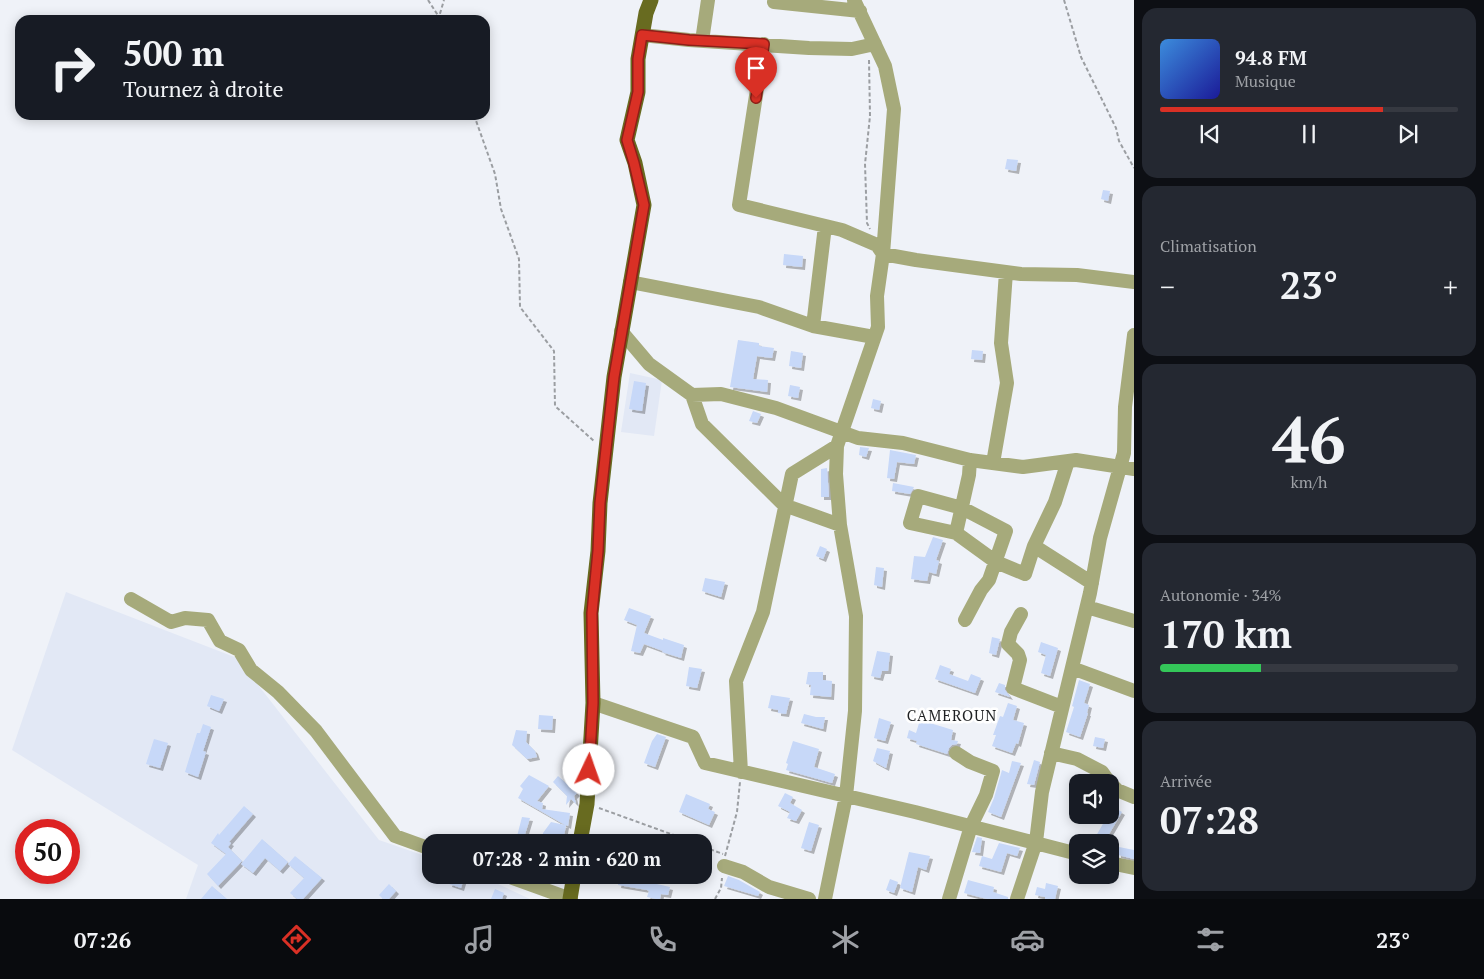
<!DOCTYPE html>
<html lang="fr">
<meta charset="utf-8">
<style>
:root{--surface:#171b24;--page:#242831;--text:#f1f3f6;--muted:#9ea1a6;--line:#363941;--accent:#d93025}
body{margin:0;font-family:"PT Serif",serif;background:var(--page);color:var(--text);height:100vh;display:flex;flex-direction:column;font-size:19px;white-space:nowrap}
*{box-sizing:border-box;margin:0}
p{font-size:16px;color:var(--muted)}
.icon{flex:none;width:28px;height:28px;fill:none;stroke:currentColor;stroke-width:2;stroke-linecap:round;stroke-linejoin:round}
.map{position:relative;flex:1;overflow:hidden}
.details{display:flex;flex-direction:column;gap:8px;padding:8px;background:#0d0f14;width:350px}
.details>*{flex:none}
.hud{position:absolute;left:15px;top:15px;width:475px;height:105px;border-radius:15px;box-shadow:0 2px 12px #0003;background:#171b24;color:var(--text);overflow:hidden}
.fabs{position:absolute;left:1069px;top:774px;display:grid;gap:10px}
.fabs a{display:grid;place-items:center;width:50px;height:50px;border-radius:10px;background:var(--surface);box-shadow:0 2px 12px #0003;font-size:25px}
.speed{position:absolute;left:15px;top:819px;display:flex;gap:10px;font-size:25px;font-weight:700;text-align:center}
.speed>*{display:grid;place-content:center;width:65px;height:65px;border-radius:50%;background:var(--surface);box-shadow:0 2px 12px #0003;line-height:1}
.speed .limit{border:8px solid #d22;background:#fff;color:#111}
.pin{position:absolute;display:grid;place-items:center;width:42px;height:42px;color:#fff;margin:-51px -21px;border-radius:50% 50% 50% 0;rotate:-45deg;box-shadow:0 0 5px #0007}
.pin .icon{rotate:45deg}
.me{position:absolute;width:55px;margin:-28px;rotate:3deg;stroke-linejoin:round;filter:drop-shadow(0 0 4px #0008)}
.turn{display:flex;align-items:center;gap:18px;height:105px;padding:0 25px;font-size:22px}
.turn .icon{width:65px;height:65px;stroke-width:2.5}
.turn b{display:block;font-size:35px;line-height:42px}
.big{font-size:38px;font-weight:700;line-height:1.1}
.details .widget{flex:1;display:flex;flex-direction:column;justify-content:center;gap:8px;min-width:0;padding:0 18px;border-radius:15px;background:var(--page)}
.details .dial{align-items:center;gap:0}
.dial b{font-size:65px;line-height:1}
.song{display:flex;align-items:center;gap:15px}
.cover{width:60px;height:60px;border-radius:8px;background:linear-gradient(135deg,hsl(210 70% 55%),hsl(240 70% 35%))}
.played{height:5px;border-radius:2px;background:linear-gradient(90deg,var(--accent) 75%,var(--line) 75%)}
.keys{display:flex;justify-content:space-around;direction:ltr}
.heat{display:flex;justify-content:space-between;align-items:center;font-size:28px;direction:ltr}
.charge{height:8px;border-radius:4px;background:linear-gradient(90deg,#34c759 34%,var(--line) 0)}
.trip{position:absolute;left:422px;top:834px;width:290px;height:50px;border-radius:15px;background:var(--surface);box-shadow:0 2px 12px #0003;font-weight:700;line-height:50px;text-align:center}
.tab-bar{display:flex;height:80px;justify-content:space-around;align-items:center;background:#090b0e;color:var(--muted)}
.tab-bar .icon{width:35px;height:35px}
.tab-bar .on{color:var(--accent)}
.tab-bar b{font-size:22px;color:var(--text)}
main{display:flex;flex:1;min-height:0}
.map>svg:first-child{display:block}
.built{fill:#e2e8f5}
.building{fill:#c7d8f8;filter:url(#shadow)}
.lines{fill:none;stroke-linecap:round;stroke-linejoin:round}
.path{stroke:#9b9ea2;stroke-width:2;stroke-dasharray:4 2.5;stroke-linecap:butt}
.minor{stroke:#a6aa7b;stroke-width:14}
.major{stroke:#686b20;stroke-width:15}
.route-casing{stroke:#8d1f18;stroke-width:12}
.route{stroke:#d93025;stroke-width:9}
.labels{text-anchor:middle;stroke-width:5;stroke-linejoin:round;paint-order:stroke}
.neighbourhood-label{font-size:15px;letter-spacing:1px;fill:#1f2123;stroke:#fff}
</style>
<main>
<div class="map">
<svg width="1134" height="899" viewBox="0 0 1134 899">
<defs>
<filter id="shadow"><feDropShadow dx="3" dy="3" stdDeviation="0" flood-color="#0004"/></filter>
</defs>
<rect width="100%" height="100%" fill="#eff2f8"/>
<path class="built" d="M630,373l32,7 -8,56 -33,-4z
M66,592l171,66 142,182 52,18v17h48l51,24h-344l12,-34 -186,-115z"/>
<path class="building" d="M1007,159l11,1 -2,11 -11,-2z
M1103,190l7,1 -2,10 -7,-2z
M784,254l19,2 -1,11 -19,-2z
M738,340l21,3v3l15,2 -2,10 -15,-2 -4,23 15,1 -1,12 -37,-5z
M972,350l11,1 -1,9 -11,-1z
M791,351l12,2 -2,15 -12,-2z
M634,381l12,2 -4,28 -13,-2z
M790,385l10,2 -2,11 -10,-2z
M873,399l8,2 -2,9 -8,-2z
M753,411l8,3 -4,9 -8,-2z
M860,447l9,1 -3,9 -7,-2z
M890,450l26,5 -2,9 -17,-2 -3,17 -7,-1z
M827,468l2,29h-8v-28z
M893,483l21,4 -1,2 -3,5 -18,-3z
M933,537l10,3 -7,20 3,1 -3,13 -7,-2 -2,9 -16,-2 3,-23 11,1z
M820,546l7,3 -4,10 -7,-3z
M876,567l8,1 -2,19 -8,-2z
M705,578l20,4 -4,15 -19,-6z
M629,608l22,8 -7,17 19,7v-2l21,7 -3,13 -19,-6 1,-1 -19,-7 -4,9 -9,-2 6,-26 -13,-5z
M992,637l8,2 -4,16 -7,-2z
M1041,642l17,6 -8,28 -9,-3 5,-18 -8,-3z
M877,651l13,2 -2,18h-6l-2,7 -9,-2z
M940,665l11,4 -2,5 19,7 3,-7 10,4 -6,15 -40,-14z
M689,667l13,2 -5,19 -11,-2z
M808,672h15v8l9,1 -1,16 -21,-2 1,-10 -5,-1z
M1079,680l11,4 -6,19 5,2 -2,8h1l-8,24 -14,-5 8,-25 -2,-1z
M999,683l6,2v5l5,7 -15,-5z
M211,695l13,4 -5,12 -12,-5z
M771,695l19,3 -4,16 -8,-1v-3l-10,-2z
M1008,703l9,3 -4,14 11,3 -6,21 -2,-1 -4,10 -20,-7 4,-11h-3l7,-19 3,1z
M804,714l12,3h9l-2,12 -22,-6z
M539,715l14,1 -1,14 -14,-1z
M879,718l12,4 -6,19 -11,-3z
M920,720l33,10 -2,10 7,1 -1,3 -5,1 -3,3 -2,6 -31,-10 1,-3 -10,-3 2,-8 7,3z
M203,724l8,3 -8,24 3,1 -8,25 -13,-5 12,-39h3z
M516,730l11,1 -1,11 9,9 2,6 -10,2 -15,-14z
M657,734l9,3 -11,30 -11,-4 8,-22z
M1095,737l10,2 -2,9 -10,-2z
M154,739l14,4 -8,25 -14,-4z
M793,741l26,8 -5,18 21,7 -3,9 -46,-13 2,-6 -2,-1z
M877,748l13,3 -4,17 -13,-7z
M1034,760l6,2 -6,23 -7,-1z
M1012,761l9,2 -20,54 -13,-5 6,-14 8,-28 7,3z
M529,775l20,11 -12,15 6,2 -1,6 28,4 -2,13 -2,-1 -3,17 -21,-3 1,-6 8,-11 14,3 -47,-27 5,-9 -3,-3z
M558,776l19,17 -3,3 2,8 -5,-5 -5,6 1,-9 -14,-14z
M785,793l8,4 -3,6 12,7 -6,11 -9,-3 3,-6 -12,-6z
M686,794l24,10 -2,5 7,3 -6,13 -30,-13z
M1110,805l12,7 -17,29 -9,-5 12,-21h2z
M244,806l9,8 -24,28 2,1 -3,4 14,14 -24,25 -11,-12 19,-20 -15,-11 7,-10 1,2z
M522,817l8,1 -7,23 -7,-1z
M809,822l10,3 -8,26 -10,-3z
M977,837l5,1 -2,15 -8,-1z
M262,839l26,23 -8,9 -15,-13 -12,15 -12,-9z
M999,843l21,5 -3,8 -10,-3 -6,19 -22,-6 3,-10 10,3z
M1119,847l15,3v9l-16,-4z
M909,852l21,4 -4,14 -8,-3 -6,25 -12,-4z
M295,856l27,22 -19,21h-6l-7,-6 14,-15 -16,-14z
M452,875l12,3 -3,10 -12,-4z
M620,875h29l-1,7 22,5 -2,8 -7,-1 -1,5h-4l-9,-2 2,-6 -2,-1 -29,-5z
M728,876l11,4 21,12 -2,4 -34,-10z
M890,879l8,3 -4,11 -8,-3z
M968,880l26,7 -1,5 15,5v2h-21l-23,-6z
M1046,883l12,3 -3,13h-10v-2l-10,-2 2,-8 8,2z
M389,884l7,7 -7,8h-6l-4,-4z
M212,886l15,13h-26z
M495,889l9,4 -2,6h-11z"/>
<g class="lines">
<path class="path" d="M428,0l11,17
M1064,0l17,57 35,71 3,13 15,27
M440,20l-1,-3 5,-17
M869,60l1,56 -5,48 2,59 3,6
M474,115l21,59 6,35 18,50 1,48 34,44 1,55 40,36
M599,808l94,34
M704,847l19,7
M725,856l12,-44 3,-30
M715,899l6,-11 1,-10"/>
<path class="minor" d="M775,0l-1,2 86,9
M642,35l47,5 120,8 43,1 23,-5
M702,41l6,-41
M764,44l-25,161 103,25 35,15 6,9 33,6 105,14 56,1 57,7
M630,282l129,25 54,19 61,11
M813,326l12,-100
M621,331l28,33 43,31 10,29 82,81 56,20
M692,395l29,-1 55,14 82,30 45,5 67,17 53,7 53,-7 58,9
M970,460l-1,15 -13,58 40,29 29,12 9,-28 21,-44 13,-41
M993,463l14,-80 -6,-40 5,-71
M956,533l-46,-10 8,-27 44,12 44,23 -17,49 -8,10 -16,30
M1034,546l58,37
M131,599l40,23 14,-4 23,2 12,21 19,9 12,20 27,22 38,39 79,105 36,13
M1087,607l47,14
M1021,614l-10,18 -3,12 10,10 2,6 -7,28 49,19
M1072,668l62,23
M593,703l100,34 12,26 210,49 163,42
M1051,753l26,6 25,13 7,10
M741,772l-5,-91 27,-69 29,-138 45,-28
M1110,783l7,7 17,7
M1110,863l24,5
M724,866l19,6 26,15 40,12
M504,875l67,24
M825,899l21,-103 9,-85 1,-95 -16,-91 -4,-51 1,-28 41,-119 -1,-31 6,-42 11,-145 -9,-43 -31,-66
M949,899l22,-73 15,-31 7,-24 -23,-9 -14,-9
M1017,899l19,-57 6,-50 48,-199 10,-55 24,-85 1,-46 9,-72"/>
<path class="major" d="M580,842l7,-38 6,-101 -2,-90 7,-62 2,-48 14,-126 30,-172 -9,-42 -8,-23 11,-48v-33l8,-46 5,-13
M570,899l4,-24"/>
</g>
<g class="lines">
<defs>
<path id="route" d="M589,770l4,-67 -1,-90 6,-62 2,-48 14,-126 30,-172 -10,-42 -7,-23 11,-48v-33l4,-24 47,5 75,4 -8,54"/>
</defs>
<use href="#route" class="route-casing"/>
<use href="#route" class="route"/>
</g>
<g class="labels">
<g class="neighbourhood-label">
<text x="952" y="721">CAMEROUN</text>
</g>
</g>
</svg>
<div class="fabs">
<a><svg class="icon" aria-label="sound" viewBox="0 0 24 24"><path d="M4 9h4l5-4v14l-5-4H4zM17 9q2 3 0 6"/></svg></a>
<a><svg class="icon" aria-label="layers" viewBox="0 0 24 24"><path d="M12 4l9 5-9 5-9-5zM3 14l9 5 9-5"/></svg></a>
</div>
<div class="speed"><div class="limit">50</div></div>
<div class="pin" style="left:756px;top:98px;background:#d93025"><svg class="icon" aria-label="arrive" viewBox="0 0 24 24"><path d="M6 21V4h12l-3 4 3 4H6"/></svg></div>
<svg class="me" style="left:589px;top:770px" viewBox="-20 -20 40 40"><circle r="19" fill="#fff"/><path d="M0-13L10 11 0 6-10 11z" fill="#d93025"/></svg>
<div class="trip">07:28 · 2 min · 620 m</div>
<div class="hud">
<div class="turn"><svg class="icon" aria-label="right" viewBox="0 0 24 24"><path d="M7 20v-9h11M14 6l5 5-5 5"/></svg><div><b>500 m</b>Tournez à droite</div></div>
</div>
</div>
<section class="details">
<div class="widget">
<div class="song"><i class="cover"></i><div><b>94.8 FM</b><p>Musique</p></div></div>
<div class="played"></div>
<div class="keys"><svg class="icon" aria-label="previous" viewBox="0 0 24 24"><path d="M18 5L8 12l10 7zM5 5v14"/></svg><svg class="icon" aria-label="pause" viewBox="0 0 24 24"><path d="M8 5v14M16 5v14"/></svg><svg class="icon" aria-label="next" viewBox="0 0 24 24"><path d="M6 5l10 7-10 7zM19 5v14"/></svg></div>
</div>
<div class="widget"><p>Climatisation</p>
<div class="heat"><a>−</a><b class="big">23°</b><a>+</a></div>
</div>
<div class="widget dial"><b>46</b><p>km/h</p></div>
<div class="widget"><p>Autonomie · 34%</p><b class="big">170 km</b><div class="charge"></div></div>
<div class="widget"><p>Arrivée</p><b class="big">07:28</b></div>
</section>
</main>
<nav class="tab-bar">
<b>07:26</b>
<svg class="icon on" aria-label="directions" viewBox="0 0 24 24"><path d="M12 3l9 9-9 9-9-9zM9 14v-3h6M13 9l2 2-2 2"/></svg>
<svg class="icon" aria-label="music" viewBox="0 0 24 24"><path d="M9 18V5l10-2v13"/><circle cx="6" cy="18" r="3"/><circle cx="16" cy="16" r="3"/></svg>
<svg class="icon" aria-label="phone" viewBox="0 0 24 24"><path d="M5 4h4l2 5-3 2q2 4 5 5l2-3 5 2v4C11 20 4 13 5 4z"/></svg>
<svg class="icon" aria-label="climate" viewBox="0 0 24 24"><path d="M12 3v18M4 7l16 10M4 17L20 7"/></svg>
<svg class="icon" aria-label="car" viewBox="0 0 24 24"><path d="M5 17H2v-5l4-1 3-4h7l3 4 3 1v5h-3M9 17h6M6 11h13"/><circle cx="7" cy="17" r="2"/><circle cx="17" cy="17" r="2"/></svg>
<svg class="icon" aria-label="filters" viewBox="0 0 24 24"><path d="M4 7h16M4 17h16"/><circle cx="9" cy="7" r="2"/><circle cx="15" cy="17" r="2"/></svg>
<b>23°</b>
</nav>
